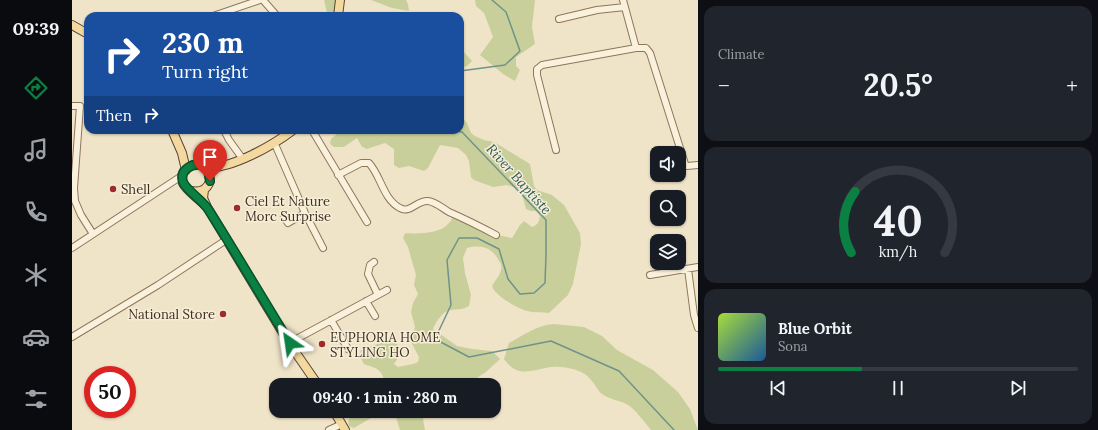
<!DOCTYPE html>
<meta charset="utf-8">
<style>
:root{--surface:#171b24;--page:#20242c;--text:#f1f3f6;--muted:#9ea1a6;--line:#363941;--accent:#0b8043}
body{margin:0;font-family:Lora,serif;background:var(--page);color:var(--text);height:100vh;display:flex;flex-direction:column;font-size:15px;white-space:nowrap}
*{box-sizing:border-box;margin:0}
p{font-size:13px;color:var(--muted)}
.icon{flex:none;width:22px;height:22px;fill:none;stroke:currentColor;stroke-width:2;stroke-linecap:round;stroke-linejoin:round}
.map{position:relative;flex:1;overflow:hidden}
.details{display:flex;flex-direction:column;gap:6px;padding:6px;background:#0d0f14;width:400px}
.details>*{flex:none}
.top-card{position:absolute;left:12px;top:12px;width:380px;height:122px;border-radius:12px;box-shadow:0 1px 3px #0004;background:#1a4fa0;color:#fff;overflow:hidden}
.buttons{position:absolute;left:578px;top:146px;display:grid;gap:8px}
.buttons a{display:grid;place-items:center;width:36px;height:36px;border-radius:8px;background:var(--surface);box-shadow:0 1px 3px #0004;font-size:20px}
.speed{position:absolute;left:12px;top:366px;display:flex;gap:8px;font-size:20px;font-weight:700;text-align:center}
.speed>*{display:grid;place-content:center;width:52px;height:52px;border-radius:50%;background:var(--surface);box-shadow:0 1px 3px #0004;line-height:1}
.speed .limit{border:6px solid #d22;background:#fff;color:#111}
.pin{position:absolute;display:grid;place-items:center;width:34px;height:34px;color:#fff;margin:-41px -17px;border-radius:50% 50% 50% 0;rotate:-45deg;box-shadow:0 0 4px #0007}
.pin .icon{rotate:45deg}
.me{position:absolute;width:44px;margin:-22px;rotate:328deg;stroke-linejoin:round;filter:drop-shadow(0 0 3px #0008)}
.turn{display:flex;align-items:center;gap:14px;height:84px;padding:0 12px;font-size:18px}
.turn .icon{width:52px;height:52px;stroke-width:2.5}
.turn b{display:block;font-size:28px;line-height:34px}
.then{display:flex;align-items:center;height:38px;padding:0 12px;background:#0003;gap:8px;font-size:15px}
.big{font-size:30px;font-weight:700;line-height:1.1}
.details .widget{flex:1;display:flex;flex-direction:column;justify-content:center;gap:6px;min-width:0;padding:0 14px;border-radius:12px;background:var(--page)}
.details .dial{align-items:center;gap:0}
.dial svg{height:104px;overflow:visible;fill:none;stroke:var(--line);stroke-width:7;stroke-linecap:round;text-anchor:middle}
.dial text{fill:var(--text);stroke:none}
.song{display:flex;align-items:center;gap:12px}
.cover{width:48px;height:48px;border-radius:6px;background:linear-gradient(135deg,hsl(80 70% 55%),hsl(210 70% 35%))}
.played{height:4px;border-radius:2px;background:linear-gradient(90deg,var(--accent) 40%,var(--line) 40%)}
.keys{display:flex;justify-content:space-around;direction:ltr}
.heat{display:flex;justify-content:space-between;align-items:center;font-size:22px;direction:ltr}
.trip{position:absolute;left:197px;top:378px;width:232px;height:40px;border-radius:12px;background:var(--surface);box-shadow:0 1px 3px #0004;font-weight:700;line-height:40px;text-align:center}
main{display:flex;flex:1;min-height:0}
.dock{display:flex;flex-direction:column;width:72px;justify-content:space-around;align-items:center;background:#090b0e;color:var(--muted)}
.dock .icon{width:28px;height:28px}
.dock .selected{color:var(--accent)}
.dock b{font-size:18px;color:var(--text)}
.map>svg:first-child{display:block}
.green{fill:#c9cf9b}
.lines{fill:none;stroke-linecap:round;stroke-linejoin:round}
.stream{stroke:#6f938a;stroke-width:1.5}
.minor-casing{stroke:#8d765c;stroke-width:8}
.major-casing{stroke:#5b4430;stroke-width:10}
.minor{stroke:#faf1dc;stroke-width:6}
.major{stroke:#f3d9a0;stroke-width:8}
.route-casing{stroke:#07532c;stroke-width:10}
.route{stroke:#0b8043;stroke-width:7}
.poi-dot{fill:#9e2a2b;stroke:#f7eed8;stroke-width:1.5}
.labels{text-anchor:middle;stroke-width:3;stroke-linejoin:round;paint-order:stroke}
.poi-label{font-size:13px;fill:#3d2e20;stroke:#f7eed8;text-anchor:start}
.water-label{font-size:14px;font-style:italic;fill:#2f5d5a;stroke:#f7eed8}
</style>
<main>
<nav class="dock">
<b>09:39</b>
<svg class="icon selected" aria-label="directions" viewBox="0 0 24 24"><path d="M12 3l9 9-9 9-9-9zM9 14v-3h6M13 9l2 2-2 2"/></svg>
<svg class="icon" aria-label="music" viewBox="0 0 24 24"><path d="M9 18V5l10-2v13"/><circle cx="6" cy="18" r="3"/><circle cx="16" cy="16" r="3"/></svg>
<svg class="icon" aria-label="phone" viewBox="0 0 24 24"><path d="M5 4h4l2 5-3 2q2 4 5 5l2-3 5 2v4C11 20 4 13 5 4z"/></svg>
<svg class="icon" aria-label="climate" viewBox="0 0 24 24"><path d="M12 3v18M4 7l16 10M4 17L20 7"/></svg>
<svg class="icon" aria-label="car" viewBox="0 0 24 24"><path d="M5 17H2v-5l4-1 3-4h7l3 4 3 1v5h-3M9 17h6M6 11h13"/><circle cx="7" cy="17" r="2"/><circle cx="17" cy="17" r="2"/></svg>
<svg class="icon" aria-label="filters" viewBox="0 0 24 24"><path d="M4 7h16M4 17h16"/><circle cx="9" cy="7" r="2"/><circle cx="15" cy="17" r="2"/></svg>
</nav>
<div class="map">
<svg width="626" height="430" viewBox="0 0 626 430">
<rect width="100%" height="100%" fill="#f0e4c8"/>
<path class="green" d="M252,0h18l-6,11 -9,2z
M299,0h35l2,4 1,7 -17,-3z
M403,0h60l-3,27 3,17 -19,13v9l4,4 -5,11 -12,-7 -23,-19 13,-18 -9,-24 -8,-7z
M388,51h3l9,10 -5,5 -7,2z
M388,115l7,8 4,10 4,3 9,4 10,2 36,22 4,22 3,4 15,5 12,10 16,28 1,11 -8,40 -5,11 -19,18c-7,-1 -15,0 -22,-2 -9,-2 -33,-16 -35,-25 3,-5 8,-11 9,-16 1,-4 0,-7 -2,-9 -6,-13 -18,-17 -32,-13l-4,10 2,15 6,22 -2,11c-6,4 -12,3 -19,4 -8,2 -14,12 -17,19l24,17 15,3 20,2 8,8 -14,13 -20,13h-80c-5,-16 -7,-16 -22,-21l-5,-9 2,-5 19,-7h16l7,7 -9,14 4,3 15,-3 5,-2 1,-5 -8,-15 1,-5 3,-10 -4,-15 2,-9 5,-9 -4,-9 2,-10 -8,-28 -5,-9 2,-5c11,1 35,1 43,-9 3,-3 5,-7 7,-11l42,22 15,3 8,-13 4,-4 8,6c5,-2 7,-4 8,-11l-4,-5h-5l-5,-2 -5,-19 -14,-5 -14,2 -19,-7 -3,-3 -2,-16 -3,-6 -8,-7 -18,-3 -12,23 -4,3 -15,-5 -10,2 -5,-3v-16l-9,-6 -18,6 -5,-2 -5,-9 -13,9h-10l-4,-3 1,-5 11,-9h118z
M482,324l30,3 18,9 15,14 36,20 25,22 12,17 8,21h-47c-6,-7 -16,-21 -23,-25 -8,-5 -18,-5 -26,-11 -4,-3 -7,-10 -11,-14 -5,-8 -21,-13 -31,-13 -22,-2 -39,16 -56,-8l5,-16c15,-8 28,-18 45,-19z
M286,411h25l-29,17 -5,-2c-2,-8 2,-10 9,-15z
M322,411h35l-6,8 2,11h-25z"/>
<g class="lines">
<path class="stream" d="M388,71l45,-6 15,-14 -14,-39 -14,-12
M375,130l15,2 84,88v35l-1,28 -11,10 -14,1 -12,-15 -9,-30 -22,-11h-18l-12,22 4,45 -16,34 34,18 82,-16 68,30 55,59"/>
<defs>
<path id="minor" d="M191,0l14,16
M551,0l13,48h10l4,5 35,111 2,2 11,-1
M141,16l47,-16
M487,19l38,-9 28,-3
M0,106h8l-6,82 1,13 6,14 12,19
M152,130l5,10 13,18
M240,130l55,92
M202,142l31,71 18,35
M484,150l-19,-75v-6l5,-4 94,-17
M266,175l23,-12h8c12,13 14,36 31,45 10,6 17,-8 28,-7 8,1 14,7 21,11 16,7 32,15 47,23
M212,217l4,6 17,-10
M0,248l111,-73
M302,262l-4,3 -2,9 10,21
M616,269l6,46 4,13
M578,275l48,-8
M294,301l9,15
M259,320l17,29
M0,337l86,-52 68,-45
M217,343l98,-53
M257,430l13,-6"/>
<path id="major" d="M266,16l2,-16
M0,25l16,9
M100,130l10,23 4,17
M134,168c27,0 66,-22 87,-38
M132,190l-1,8 4,9 82,136 29,42
M119,191c9,2 16,-1 19,-10l-1,-10c-11,-13 -31,-4 -26,12 2,6 16,16 22,22
M262,411l11,19"/>
</defs>
<use href="#minor" class="minor-casing"/>
<use href="#major" class="major-casing"/>
<use href="#minor" class="minor"/>
<use href="#major" class="major"/>
</g>
<g class="lines">
<defs>
<path id="route" d="M138,181l-2,-10 -7,-6c-10,-2 -22,6 -18,17 3,8 19,18 25,27 28,44 54,89 82,134"/>
</defs>
<use href="#route" class="route-casing"/>
<use href="#route" class="route"/>
</g>
<g class="poi-dot">
<circle cx="41" cy="189" r="4"/>
<circle cx="165" cy="208" r="4"/>
<circle cx="151" cy="314" r="4"/>
<circle cx="250" cy="344" r="4"/>
</g>
<g class="labels">
<g class="poi-label">
<text x="49" y="194">Shell</text>
<text x="173" y="206">Ciel Et Nature<tspan x="173" dy="15">Morc Surprise</tspan></text>
<text x="143" y="319" text-anchor="end">National Store</text>
<text x="258" y="342">EUPHORIA HOME<tspan x="258" dy="15">STYLING HO</tspan></text>
</g>
<g class="water-label">
<text transform="translate(447 179) rotate(48)" y="5">River Baptiste</text>
</g>
</g>
</svg>
<div class="buttons">
<a><svg class="icon" aria-label="sound" viewBox="0 0 24 24"><path d="M4 9h4l5-4v14l-5-4H4zM17 9q2 3 0 6"/></svg></a>
<a><svg class="icon" aria-label="search" viewBox="0 0 24 24"><circle cx="10" cy="10" r="6"/><path d="M15 15l6 6"/></svg></a>
<a><svg class="icon" aria-label="layers" viewBox="0 0 24 24"><path d="M12 4l9 5-9 5-9-5zM3 14l9 5 9-5"/></svg></a>
</div>
<div class="speed"><div class="limit">50</div></div>
<div class="pin" style="left:138px;top:181px;background:#d93025"><svg class="icon" aria-label="arrive" viewBox="0 0 24 24"><path d="M6 21V4h12l-3 4 3 4H6"/></svg></div>
<svg class="me" style="left:218px;top:343px" viewBox="-20 -20 40 40"><path d="M0-17L14 15 0 8-14 15z" fill="#0b8043" stroke="#fff" stroke-width="4"/></svg>
<div class="trip">09:40 · 1 min · 280 m</div>
<div class="top-card">
<div class="turn"><svg class="icon" aria-label="right" viewBox="0 0 24 24"><path d="M7 20v-9h11M14 6l5 5-5 5"/></svg><div><b>230 m</b>Turn right</div></div>
<div class="then">Then<svg class="icon" aria-label="right" viewBox="0 0 24 24"><path d="M7 20v-9h11M14 6l5 5-5 5"/></svg></div>
</div>
</div>
<section class="details">
<div class="widget"><p>Climate</p>
<div class="heat"><a>−</a><b class="big">20.5°</b><a>+</a></div>
</div>
<div class="widget dial"><svg viewBox="0 0 100 80">
<path d="M14 69A42 42 0 1 1 86 69"/>
<path d="M14 69A42 42 0 0 1 17 22" stroke="#0b8043"/>
<text x="50" y="56" font-size="32" font-weight="700">40</text>
<text x="50" y="72" font-size="11">km/h</text>
</svg></div>
<div class="widget">
<div class="song"><i class="cover"></i><div><b>Blue Orbit</b><p>Sona</p></div></div>
<div class="played"></div>
<div class="keys"><svg class="icon" aria-label="previous" viewBox="0 0 24 24"><path d="M18 5L8 12l10 7zM5 5v14"/></svg><svg class="icon" aria-label="pause" viewBox="0 0 24 24"><path d="M8 5v14M16 5v14"/></svg><svg class="icon" aria-label="next" viewBox="0 0 24 24"><path d="M6 5l10 7-10 7zM19 5v14"/></svg></div>
</div>
</section>
</main>
